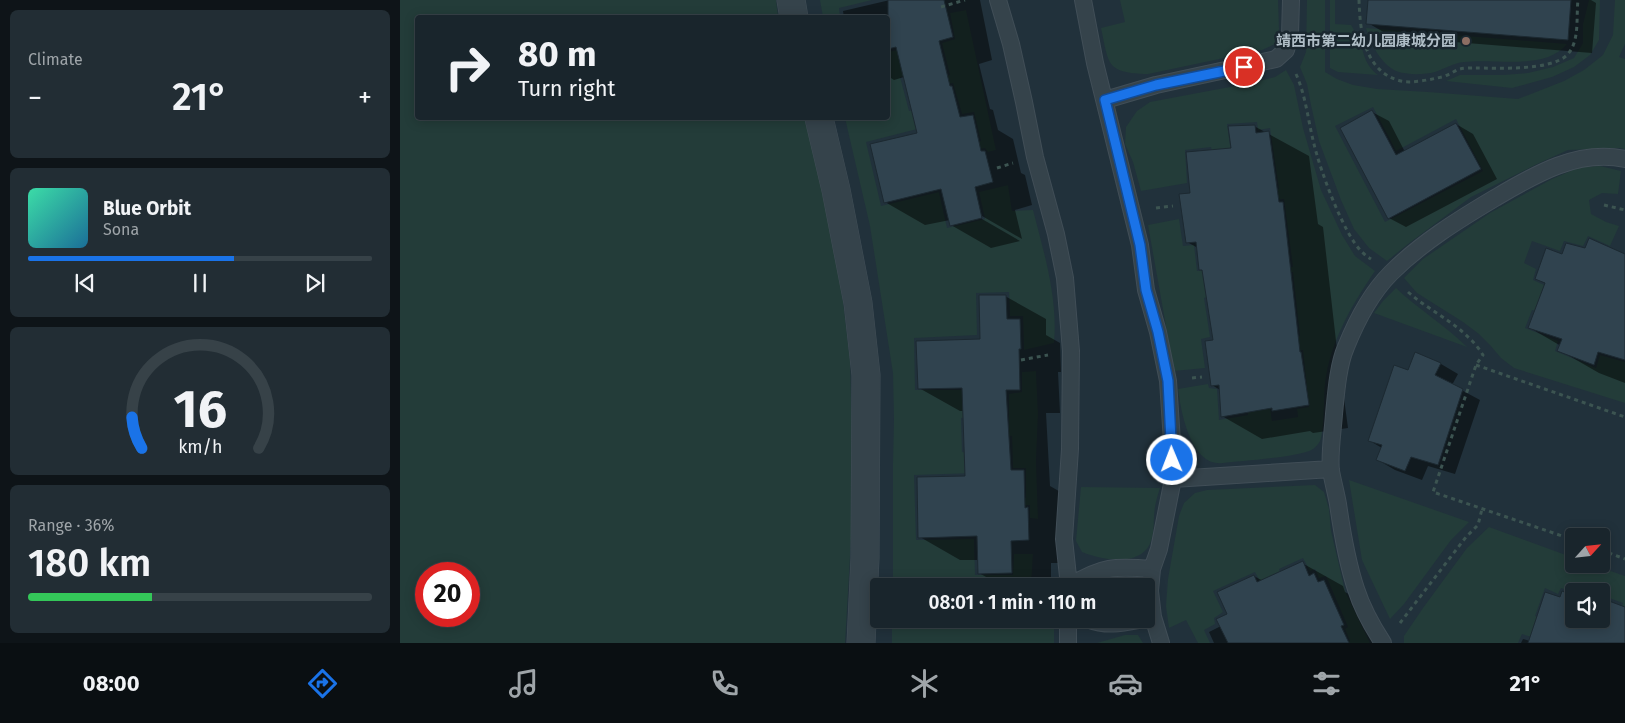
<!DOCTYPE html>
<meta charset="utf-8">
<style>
:root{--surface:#19252c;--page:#222d34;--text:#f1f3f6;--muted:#9fa5a9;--line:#374248;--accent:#1a73e8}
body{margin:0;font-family:"Fira Sans","Noto Sans SC",sans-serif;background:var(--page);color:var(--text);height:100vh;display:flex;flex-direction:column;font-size:19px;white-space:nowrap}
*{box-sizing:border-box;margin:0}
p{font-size:16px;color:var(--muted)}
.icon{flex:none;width:28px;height:28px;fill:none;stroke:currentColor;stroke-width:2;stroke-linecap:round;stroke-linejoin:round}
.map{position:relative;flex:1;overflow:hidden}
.drawer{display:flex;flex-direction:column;gap:10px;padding:10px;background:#0e1418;width:400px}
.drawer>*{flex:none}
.hud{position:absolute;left:15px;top:15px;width:475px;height:105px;border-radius:5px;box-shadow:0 2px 12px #0003,0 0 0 1px var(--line);background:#19252c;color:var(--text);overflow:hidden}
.needle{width:32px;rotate:63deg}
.fabs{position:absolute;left:1165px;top:528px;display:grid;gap:10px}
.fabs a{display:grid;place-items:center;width:45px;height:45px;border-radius:5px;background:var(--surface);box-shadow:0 2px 12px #0003,0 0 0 1px var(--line);font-size:25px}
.speed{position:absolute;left:15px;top:562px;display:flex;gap:10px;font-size:25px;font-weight:700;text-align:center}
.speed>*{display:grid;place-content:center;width:65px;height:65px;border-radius:50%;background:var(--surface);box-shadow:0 2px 12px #0003,0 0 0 1px var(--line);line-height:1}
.speed .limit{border:8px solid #d22;background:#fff;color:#111}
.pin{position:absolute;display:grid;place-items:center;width:42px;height:42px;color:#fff;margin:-21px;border:2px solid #fff;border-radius:50%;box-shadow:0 1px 5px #0007}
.me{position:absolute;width:55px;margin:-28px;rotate:359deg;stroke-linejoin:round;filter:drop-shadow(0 0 4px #0008)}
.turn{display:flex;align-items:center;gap:18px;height:105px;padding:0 20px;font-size:22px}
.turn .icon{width:65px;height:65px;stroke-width:2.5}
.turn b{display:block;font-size:35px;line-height:42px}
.big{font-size:38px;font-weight:600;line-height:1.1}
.drawer .card{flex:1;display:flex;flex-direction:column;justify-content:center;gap:8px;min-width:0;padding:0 18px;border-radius:8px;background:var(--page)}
.drawer .dial{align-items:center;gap:0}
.dial svg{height:130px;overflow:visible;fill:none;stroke:var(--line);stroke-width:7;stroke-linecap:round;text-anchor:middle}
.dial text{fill:var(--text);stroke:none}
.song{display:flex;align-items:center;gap:15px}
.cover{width:60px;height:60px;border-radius:8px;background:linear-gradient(135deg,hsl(160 70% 55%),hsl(200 70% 35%))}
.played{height:5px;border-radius:2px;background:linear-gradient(90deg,var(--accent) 60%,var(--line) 60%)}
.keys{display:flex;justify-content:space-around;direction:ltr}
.heat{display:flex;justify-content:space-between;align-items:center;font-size:28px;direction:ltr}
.charge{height:8px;border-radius:4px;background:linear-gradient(90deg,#34c759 36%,var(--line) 0)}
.trip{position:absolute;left:470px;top:578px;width:285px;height:50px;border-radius:5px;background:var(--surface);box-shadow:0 2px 12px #0003,0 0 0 1px var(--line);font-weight:600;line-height:50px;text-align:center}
.dock{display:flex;height:80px;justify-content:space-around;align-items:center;background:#0a0f12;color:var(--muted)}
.dock .icon{width:35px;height:35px}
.dock .active{color:var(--accent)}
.dock b{font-size:22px;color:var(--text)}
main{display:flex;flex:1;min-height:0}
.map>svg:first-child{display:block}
.green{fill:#233c39;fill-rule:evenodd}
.shadow{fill:#0007}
.building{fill:#30434f;stroke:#1c2931}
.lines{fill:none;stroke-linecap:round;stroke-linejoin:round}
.service-casing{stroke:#414e57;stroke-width:18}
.minor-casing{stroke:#414e57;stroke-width:29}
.path{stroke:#3c5451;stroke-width:3;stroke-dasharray:4 4;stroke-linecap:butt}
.service{stroke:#35434b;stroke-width:16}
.minor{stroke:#35434b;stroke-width:28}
.route-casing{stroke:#114b97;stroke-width:12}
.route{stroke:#1a73e8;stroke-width:9}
.education-dot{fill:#8d6e63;stroke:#1a272f;stroke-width:2}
.labels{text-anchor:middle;stroke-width:5;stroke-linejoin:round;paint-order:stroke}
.poi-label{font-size:15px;font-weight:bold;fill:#b0bec7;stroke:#1a272f;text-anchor:end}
</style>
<main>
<section class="drawer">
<div class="card"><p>Climate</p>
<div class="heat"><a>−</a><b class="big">21°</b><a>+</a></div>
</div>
<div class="card">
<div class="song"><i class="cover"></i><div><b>Blue Orbit</b><p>Sona</p></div></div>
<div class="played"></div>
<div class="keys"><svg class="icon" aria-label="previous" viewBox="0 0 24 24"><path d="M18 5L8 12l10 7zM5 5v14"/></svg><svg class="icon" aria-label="pause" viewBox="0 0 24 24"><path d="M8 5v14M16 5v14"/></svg><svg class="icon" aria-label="next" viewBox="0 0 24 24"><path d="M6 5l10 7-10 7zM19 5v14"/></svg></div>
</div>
<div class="card dial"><svg viewBox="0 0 100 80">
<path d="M14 69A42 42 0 1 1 86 69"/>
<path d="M14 69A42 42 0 0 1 8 50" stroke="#1a73e8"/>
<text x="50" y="56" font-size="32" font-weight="700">16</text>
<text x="50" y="72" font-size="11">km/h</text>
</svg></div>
<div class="card"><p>Range · 36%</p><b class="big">180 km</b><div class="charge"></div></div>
</section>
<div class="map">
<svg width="1225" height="643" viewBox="0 0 1225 643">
<rect width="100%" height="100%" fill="#21313b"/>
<path class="green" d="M0,0h376l2,17 -360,1v100h387l19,76 19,107 7,60 2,72 -1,106 -6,104h-445zM26,574h43v42h-43z
M420,0h52l-33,8 1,10 -17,-1z
M720,0h158l1,29 -4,15 -13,6 -114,24c-42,-1 -39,-9 -47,-46l24,-6z
M907,0h18v72l12,7 16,6 24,4 51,3 90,7 46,-18 20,-11 19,-15 10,-20 2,-35h10v44l-6,13 6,2v90l-6,-1 -51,2 -31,14 -66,33 -63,47 -21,17 -18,-13 -15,-19 -13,-29 -22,-59 -8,-36 -4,-21 -7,-17 6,-15zM973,107l23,44 60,-32 27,52 -98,51 -50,-96z
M930,0h5v24l16,1c3,5 6,10 8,15 6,15 5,24 19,35l-40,-3 -8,-4z
M1189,0h11l-1,40 -9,15 -16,12 -22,10 -40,11 -66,-7 14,-6h43l25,-2 25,-6 21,-9 9,-15v-19z
M566,10l30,140 -8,2 -3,-4 -11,2 -2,-7 9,-2 -7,-29 -12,2 -9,-31 -14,3 -1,-8 12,-3 -8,-32 13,-4 -5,-26z
M966,28l201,16c-22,27 -72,14 -103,18 -10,1 -20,7 -29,10 -11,3 -29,3 -39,-1 -15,-7 -26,-28 -30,-43z
M507,48l7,26 -14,3 9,34 11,-2 5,18 -59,15 15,64 58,-14 8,36 38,-9 -6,-27 29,-7 4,26 21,-1c11,43 25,87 21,133l-30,7 -1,-34h-13l-1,-24 -33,1 1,42 -63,3 1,52h58l1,27 -13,1 1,34 12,2 1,19 -61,2 2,65 58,-1 1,36h38l1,-21h19l-2,32h-138v-123l1,-44 -1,-46 -23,-147 -25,-108h43v-66z
M886,70l8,15 9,43 18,62 21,45 13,21 20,15c-24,35 -45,71 -50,113 -1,11 -1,49 -5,57 -1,2 -5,7 -7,8 -11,8 -73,12 -90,14 -32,4 -42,-51 -45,-74l30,-5 1,4 8,1 2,31 29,-5 -1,-11 21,-11 4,28 26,-4 -1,-8 12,-2 -6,-57 -13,2 -3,-13 13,-3 -7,-64 -14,2v-6l14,-1 -9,-68 -17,2 -1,-10 13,-2 -9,-61 -12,2 -1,-8 -30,2 7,50 -20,-14 -3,-13 -26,3 2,33 -46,8 -8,-29 -8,-18 1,-17 11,-16 13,-9 101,-19 24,-6z
M1200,166l21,5 -3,23 -16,-1 -13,7 2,14 15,8 13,4 -9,20 -22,-10 -5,10 -19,-5 -4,10 -28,-10 -8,22 12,6 -3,11 29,13 -21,19 -9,-2 -7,18 33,13 -3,10 41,17 4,-13 25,7v41l-111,-35 -13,-10 -11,-13 -11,-11 -16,-12 -46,-29 -13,-15 19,-19 67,-46 62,-34 28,-12z
M779,219l4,27 11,-1 3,26 28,-3 4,24 -25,6 6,39 -9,2 4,29 -31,3 -26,-146z
M996,288c22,21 49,37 71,59l-93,-34 9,-12z
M636,371l2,43 -2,47 2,58 -8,-1v-13h-13v-7h9v-30h-13l-1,-32 -15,-1v-8h12v-33l13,-2v-20z
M949,480l120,42 -18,18 -47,64 -14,15 -28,-59z
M915,485l9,7 5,17 2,22 14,60 25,52h-24l4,-2 -5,-12 3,-2 -22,-51 -7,2 -4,-9 -5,2 -7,-13 -24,11 3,12 -18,8 -9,-17 -42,19 10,21 -9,6 1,6 -11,6 6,13h-12l-12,-23 -17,8 -3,-22 2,-27 11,-63 5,-13 11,-10 12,-3z
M681,487l79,1c-2,6 -4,13 -5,19 -2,12 0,23 -4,34 -9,27 -50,19 -69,11l-6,-11z
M1089,527l85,31v6h16l35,12v31l-3,-1 1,-3 -22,-8v-4h-11l-17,-6 -3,6 -9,-3 -3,6 -13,-6 -10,28 10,4 -7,19 -16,-5 -4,9h-114v-7l19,-28 44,-60z
M492,619h162v24h-162z
M725,635h13l5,8h-46z"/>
<path class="shadow" d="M490,0h90l12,60 -13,4 11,45 3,1 5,20 15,9 8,34 4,2 7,30 -17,5 7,29 -40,-23v3l38,22 -29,7 -40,-23 -1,-5 -25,5 -40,-23 33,-69 -14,-56 -10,3 -6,-4v-58h-44l-1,-7z
M969,0h222l5,3 -4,50 -200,-16 -24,-14z
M972,112l17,9 16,31 51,-28 17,10 24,45 -91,48 -17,-9z
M854,126l55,30 9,68 5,3 17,149h1l7,52 -35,5 -3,-2 -48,8 -40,-23 -2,-26 -8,-5 3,-44 -12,-70 -3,-2 -2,-21 -11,-6 4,-48z
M1162,255h63v128l-26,-10 -40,-23 2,-4 -31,-18 16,-44 -9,-5z
M605,296l41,23v16l14,8 1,29h-3l2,41h-14l4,73 14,8 5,69h-18v23h-49l-23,-13v-13h-19l-40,-23 46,-60 -2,-66h-4l-41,-23 62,-48z
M1016,354l25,10 17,10 -6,11 28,15 -25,74 -27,-8 -6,14 -27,-10 -17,-10 4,-12 -12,-7 39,-69z
M902,563l41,23 2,6 9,5 28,46h-168l-5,-11 12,-6 33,-50 9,5z
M1225,609v34h-104l2,-4 7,2 44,-22h27z"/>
<path class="building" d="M488,0h56l9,37 -14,4 11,45h2l8,31 13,-2 8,36h4l8,31 -18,5 7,31 -32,8 -9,-37 -57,14 -14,-59 47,-11 -21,-86 -8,2z
M968,0h203l-3,40 -202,-16z
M972,110l24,45 60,-32 25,46 -93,50 -48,-91z
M855,125l1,8 13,-2 10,71h4l17,150h1l8,53 -37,6v-3l-51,9 -2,-32 -8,1 -6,-45 8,-1 -11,-70h-3l-3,-28 -10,1 -7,-49 11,-1 -4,-41 45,-4 -3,-22z
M1189,238l36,16v106l-27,-8 -4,13 -37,-14 5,-12 -34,-11 17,-45 -10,-4 11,-31 16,6 4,-11 19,5z
M579,295h27l1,24h13l1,30h-2l1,41h-14l5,80h13l1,38 3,-1 1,33 -18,1 1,32 -34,1 -1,-38 -59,2 -1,-61 48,-1 -3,-88 -44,1 -2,-48 64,-2z
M1015,352l26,11 -6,12 28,14 -25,76 -27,-8 -6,14 -29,-11 6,-15 -14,-4 26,-76 14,5z
M903,561l6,15 5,-3 4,9 6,-2 20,45 -3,1 8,17h-121l-12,-24 11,-5 -10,-22 37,-17 3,7z
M1173,589l8,2h-7v28h27v-21l24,9v36h-97l17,-51 15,5 2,-6 10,4z"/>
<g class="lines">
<defs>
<path id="service" d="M598,0l13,44 13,58 11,55 21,77 9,44 6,73 -1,98 -6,90 5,47
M683,0l12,63 45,182 6,45 12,42 10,49 4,61 1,37 -14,70 -7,20 -2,22 3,26 8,26
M705,100l51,-15 120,-26 10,-9 4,-15 1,-35
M773,479l158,-10
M670,586c32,-20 45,-20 82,-17
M668,619v24
M687,619c21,8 36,4 57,0
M983,643c-11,-17 -21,-35 -27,-54 -9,-27 -14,-57 -18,-85 -2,-11 -5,-22 -7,-33 -2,-16 2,-41 3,-57 2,-20 4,-49 12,-67 10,-25 25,-54 45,-74 30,-30 67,-53 104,-75 39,-23 82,-49 130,-39"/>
<path id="minor" d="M391,0l3,18
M419,118l17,72 22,113 8,72 -1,183 -4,85"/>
</defs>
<use href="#service" class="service-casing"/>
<use href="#minor" class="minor-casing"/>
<path class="path" d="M959,0c1,31 5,72 42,81 10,3 31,-2 41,-4 7,-2 12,-6 18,-8 4,-1 10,-1 15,-1 22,0 76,3 92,-13 13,-13 9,-38 11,-55
M541,7l24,-7
M896,74c10,22 12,47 18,70 6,26 30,91 48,108 3,3 6,5 9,7
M597,168l16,-5
M1204,205l21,5
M756,208l17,-2
M1008,292c19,17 42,27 60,45 6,5 11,12 15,18l-7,10 -43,127 141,48
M621,360l27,-5
M1076,365l149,52
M792,378l10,-1
M1201,550l24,9
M1000,623l66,-86 12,-12 4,-16"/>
<use href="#service" class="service"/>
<use href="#minor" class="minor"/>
</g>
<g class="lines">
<defs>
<path id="route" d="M772,460l-4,-79 -10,-49 -12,-42 -6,-45 -35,-145 51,-15 88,-18"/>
</defs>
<use href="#route" class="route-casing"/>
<use href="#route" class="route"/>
</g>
<circle class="education-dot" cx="1066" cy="41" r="5"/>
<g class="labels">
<g class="poi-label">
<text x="1056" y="46">靖西市第二幼儿园康城分园</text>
</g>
</g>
</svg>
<div class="fabs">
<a><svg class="needle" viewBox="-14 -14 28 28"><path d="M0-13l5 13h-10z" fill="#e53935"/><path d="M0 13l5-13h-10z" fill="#9fa5a9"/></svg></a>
<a><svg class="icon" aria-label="sound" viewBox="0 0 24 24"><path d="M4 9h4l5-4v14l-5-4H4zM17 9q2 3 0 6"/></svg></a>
</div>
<div class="speed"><div class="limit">20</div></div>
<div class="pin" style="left:844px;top:67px;background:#d93025"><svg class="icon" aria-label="arrive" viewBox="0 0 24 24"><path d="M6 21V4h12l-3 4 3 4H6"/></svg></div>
<svg class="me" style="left:772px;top:460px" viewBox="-20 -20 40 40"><circle r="17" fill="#1a73e8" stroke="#fff" stroke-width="3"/><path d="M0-11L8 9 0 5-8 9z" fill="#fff"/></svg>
<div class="trip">08:01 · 1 min · 110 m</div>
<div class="hud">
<div class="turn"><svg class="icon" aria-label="right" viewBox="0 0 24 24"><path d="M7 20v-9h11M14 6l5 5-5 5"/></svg><div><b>80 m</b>Turn right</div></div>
</div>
</div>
</main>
<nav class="dock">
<b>08:00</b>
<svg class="icon active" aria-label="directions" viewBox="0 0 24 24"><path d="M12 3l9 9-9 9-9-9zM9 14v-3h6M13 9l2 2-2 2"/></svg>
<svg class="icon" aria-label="music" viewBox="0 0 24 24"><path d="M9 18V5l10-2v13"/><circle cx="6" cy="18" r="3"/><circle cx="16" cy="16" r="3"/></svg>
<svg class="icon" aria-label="phone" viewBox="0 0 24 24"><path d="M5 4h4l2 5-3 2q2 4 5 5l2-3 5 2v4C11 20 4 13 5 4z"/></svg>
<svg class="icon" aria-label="climate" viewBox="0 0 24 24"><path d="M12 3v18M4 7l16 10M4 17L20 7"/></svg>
<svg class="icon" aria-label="car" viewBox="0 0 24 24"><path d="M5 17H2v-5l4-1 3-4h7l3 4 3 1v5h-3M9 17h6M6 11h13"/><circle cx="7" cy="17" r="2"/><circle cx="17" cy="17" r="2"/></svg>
<svg class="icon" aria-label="filters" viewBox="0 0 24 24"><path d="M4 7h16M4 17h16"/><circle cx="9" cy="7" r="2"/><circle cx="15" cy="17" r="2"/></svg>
<b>21°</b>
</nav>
